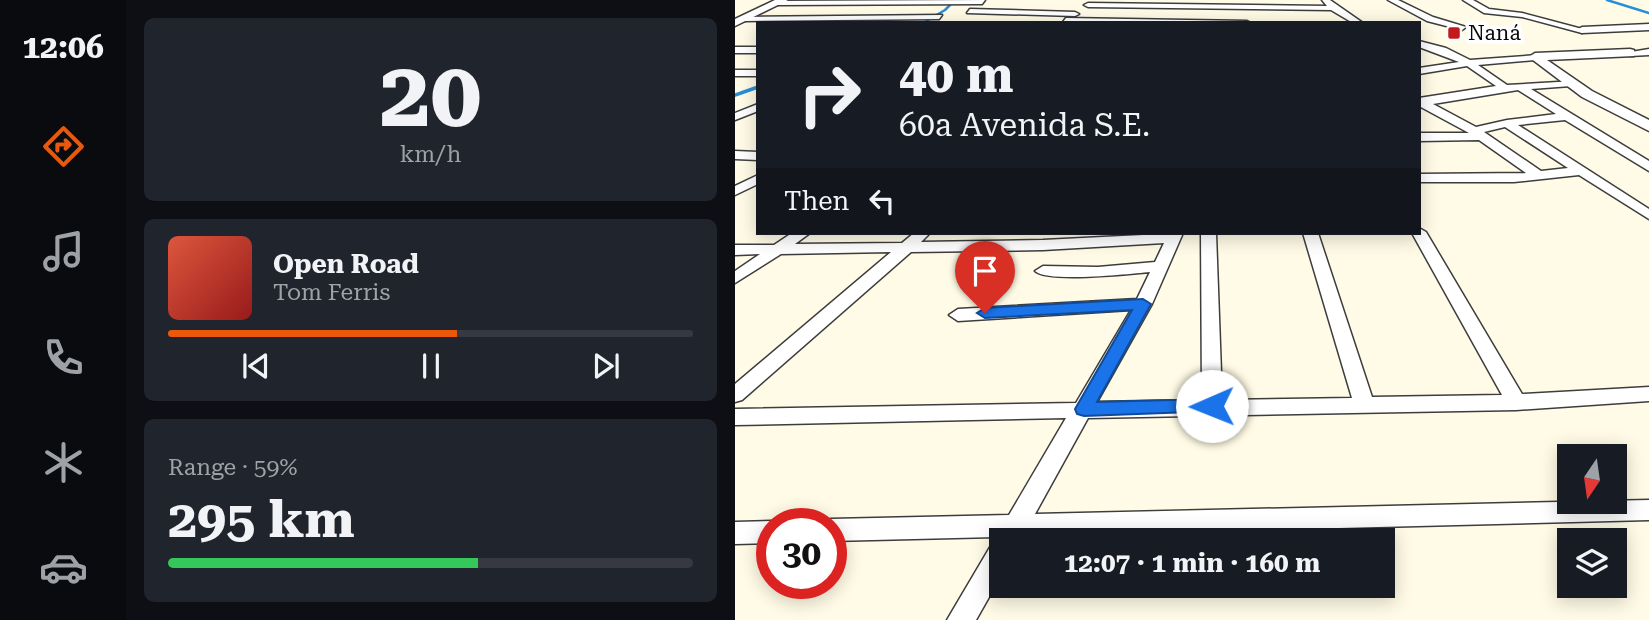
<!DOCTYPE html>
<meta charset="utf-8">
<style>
:root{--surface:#171b24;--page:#20242c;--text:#f1f3f6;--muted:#9ea1a6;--line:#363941;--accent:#ea580c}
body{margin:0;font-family:"Roboto Serif",serif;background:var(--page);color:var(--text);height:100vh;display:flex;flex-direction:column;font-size:26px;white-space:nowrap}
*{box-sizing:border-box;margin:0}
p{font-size:23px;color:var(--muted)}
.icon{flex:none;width:38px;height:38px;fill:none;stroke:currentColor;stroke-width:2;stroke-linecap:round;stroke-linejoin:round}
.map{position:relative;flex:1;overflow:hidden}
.side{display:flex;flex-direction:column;gap:18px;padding:18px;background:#0d0f14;width:609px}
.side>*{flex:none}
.hud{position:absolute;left:21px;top:21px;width:665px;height:214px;border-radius:0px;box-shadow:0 4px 18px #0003;background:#171b24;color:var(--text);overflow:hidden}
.needle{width:46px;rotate:193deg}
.tools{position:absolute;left:822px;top:444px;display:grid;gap:14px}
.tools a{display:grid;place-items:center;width:70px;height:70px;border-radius:0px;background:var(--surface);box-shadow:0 4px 18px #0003;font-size:35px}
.speed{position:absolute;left:21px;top:508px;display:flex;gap:14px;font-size:35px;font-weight:700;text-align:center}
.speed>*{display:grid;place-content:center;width:91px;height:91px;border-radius:50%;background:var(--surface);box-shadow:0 4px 18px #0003;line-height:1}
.speed .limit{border:10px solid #d22;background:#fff;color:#111}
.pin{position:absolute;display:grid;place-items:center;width:60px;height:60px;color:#fff;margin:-72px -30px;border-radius:50% 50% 50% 0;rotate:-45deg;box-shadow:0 0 7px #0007}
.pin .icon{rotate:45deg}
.me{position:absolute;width:77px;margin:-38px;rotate:269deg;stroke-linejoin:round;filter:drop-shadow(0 0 5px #0008)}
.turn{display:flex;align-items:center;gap:24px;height:147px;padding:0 28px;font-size:32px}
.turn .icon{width:91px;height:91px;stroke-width:2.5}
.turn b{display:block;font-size:49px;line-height:60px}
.then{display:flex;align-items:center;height:66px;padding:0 28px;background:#0003;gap:14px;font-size:26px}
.big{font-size:52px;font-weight:700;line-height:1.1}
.side .tile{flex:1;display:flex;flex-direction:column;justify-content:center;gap:10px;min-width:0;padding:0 24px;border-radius:10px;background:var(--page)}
.side .dial{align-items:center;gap:0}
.dial b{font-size:91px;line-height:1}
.song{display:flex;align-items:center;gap:21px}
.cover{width:84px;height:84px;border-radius:10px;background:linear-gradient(135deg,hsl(10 70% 55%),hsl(0 70% 35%))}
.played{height:7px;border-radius:4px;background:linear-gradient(90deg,var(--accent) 55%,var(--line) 55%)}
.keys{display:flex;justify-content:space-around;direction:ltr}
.charge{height:10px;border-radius:5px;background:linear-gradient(90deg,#34c759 59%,var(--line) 0)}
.trip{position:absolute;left:254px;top:528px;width:406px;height:70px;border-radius:0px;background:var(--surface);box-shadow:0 4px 18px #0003;font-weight:700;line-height:70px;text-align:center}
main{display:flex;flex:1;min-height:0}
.dock{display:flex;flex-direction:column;width:126px;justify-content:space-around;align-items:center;background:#090b0e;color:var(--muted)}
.dock .icon{width:49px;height:49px}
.dock .selected{color:var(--accent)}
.dock b{font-size:32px;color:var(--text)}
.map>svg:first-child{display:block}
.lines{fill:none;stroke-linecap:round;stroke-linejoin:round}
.stream-far1{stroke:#298dd7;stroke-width:2.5}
.stream{stroke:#298dd7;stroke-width:3.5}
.minor-casing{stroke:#3d3d3d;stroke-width:3}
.tertiary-casing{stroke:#3d3d3d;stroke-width:3}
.minor{fill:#fff;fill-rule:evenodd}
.tertiary{fill:#fff;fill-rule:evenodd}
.route{fill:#1a73e8;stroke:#114b97;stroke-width:2}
.poi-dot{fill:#c2191d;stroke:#fff;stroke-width:2.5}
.labels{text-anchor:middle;stroke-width:7;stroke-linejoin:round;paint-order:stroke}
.far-poi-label{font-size:21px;fill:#0a0a0a;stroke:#fff;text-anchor:start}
</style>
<main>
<nav class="dock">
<b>12:06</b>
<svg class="icon selected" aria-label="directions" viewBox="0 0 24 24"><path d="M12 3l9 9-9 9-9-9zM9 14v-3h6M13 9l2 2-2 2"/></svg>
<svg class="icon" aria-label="music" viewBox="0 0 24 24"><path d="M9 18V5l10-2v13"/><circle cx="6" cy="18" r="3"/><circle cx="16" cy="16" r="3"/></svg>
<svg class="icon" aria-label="phone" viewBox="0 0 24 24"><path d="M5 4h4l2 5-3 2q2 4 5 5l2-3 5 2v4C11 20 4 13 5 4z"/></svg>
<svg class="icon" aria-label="climate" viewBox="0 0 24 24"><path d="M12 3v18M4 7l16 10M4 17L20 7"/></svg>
<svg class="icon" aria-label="car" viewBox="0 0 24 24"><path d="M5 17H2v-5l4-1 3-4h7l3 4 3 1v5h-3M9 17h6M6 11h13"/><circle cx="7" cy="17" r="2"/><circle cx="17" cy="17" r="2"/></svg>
</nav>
<section class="side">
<div class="tile dial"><b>20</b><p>km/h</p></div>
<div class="tile">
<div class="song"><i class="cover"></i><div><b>Open Road</b><p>Tom Ferris</p></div></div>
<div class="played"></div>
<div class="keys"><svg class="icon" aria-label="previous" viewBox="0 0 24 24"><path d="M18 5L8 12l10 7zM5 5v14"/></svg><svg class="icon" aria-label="pause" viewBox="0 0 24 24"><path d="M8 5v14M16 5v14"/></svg><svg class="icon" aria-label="next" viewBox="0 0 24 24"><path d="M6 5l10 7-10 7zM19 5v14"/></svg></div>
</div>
<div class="tile"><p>Range · 59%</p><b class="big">295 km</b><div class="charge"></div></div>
</section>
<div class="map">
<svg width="914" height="620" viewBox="0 0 914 620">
<rect width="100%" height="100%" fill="#fffbe6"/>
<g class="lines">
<path class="stream-far1" d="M872,0l42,13
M188,23l22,-13 10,-10"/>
<path class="stream" d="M0,95l23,-8"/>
<defs>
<path id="minor" d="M250,0l-3,4 -205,1 -4,-2 4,-2z
M587,0h8l33,23h-10l-22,-13 -243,-3 -4,-2 4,-2 239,3z
M653,0h10l35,17 33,10 -4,3 -35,-9z
M728,0h10l16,9 33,4 64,17 -4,3 -60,-16 -38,-4z
M235,9l105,3 4,2 -4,2 -108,-3z
M207,15l-3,4 -195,2 -4,-2 4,-2z
M331,18l181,3 4,2 -188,-1z
M684,41l27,7 24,12 68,-5v4l-3,1 -57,5 29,20 68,-4 1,2 -5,3 -40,3 118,72v10l-84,-51 -47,5 131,84v10l-70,-44 -65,7h-95v-8l107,-1 -47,-33 -60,1v-8h50l-50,-27v-8l77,-12 -29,-20 -48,8v-6l40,-6 -40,-15zM783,90l38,24 -49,6 -31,7 -43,-23zM770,127l63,41 -27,3 -57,-39z
M0,47h23v6h-23z
M914,49v6l-19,1 -5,-3z
M0,70h23v6h-23z
M23,104v7l-23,9v-7z
M0,151l23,1v8l-23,-1z
M23,175v9l-23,11v-9z
M684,228l7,4 96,162 127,-7v14l-133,9 -428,8 -53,96 614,-14v20l-626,16 -3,5h-19v35l-25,44h-29l49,-83 -165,4v-18l-9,-1 9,-3 178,-4 57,-97 -331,7v-16l341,-6 55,-93 -173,11 -9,-6 9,-6 179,-10 13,-27c-21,2 -103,11 -115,-1l8,-5 55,1 57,-5 9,-19 -121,7 -132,2 -169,148 -7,2v-18l156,-132 -110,2 -46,29v-12l25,-17 -25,1v-10h39l18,-12h18l-15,11 107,-1 12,-10h16l-9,9 122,-2 140,-7 -31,71 -55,98 105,-2 -1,-167h15l6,167 130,-2 -49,-165h15l54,164 130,-2 -90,-162h7z
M37,521l6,2h-6v20l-37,1v-22z"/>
<path id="tertiary" d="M40,0h13l-53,26v-7z
M914,24v6l-67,3 -5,-3 5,-3z
M895,49l4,1v6l-87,4 45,31 57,29v11l-67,-34 -53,-40 6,-4z"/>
</defs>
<use href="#minor" class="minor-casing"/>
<use href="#tertiary" class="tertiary-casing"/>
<use href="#minor" class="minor"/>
<use href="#tertiary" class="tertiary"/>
</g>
<path class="route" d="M408,299l8,5 -54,98 115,-3 6,2 3,5 -3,5 -134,5 -7,-2 -2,-5 57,-99 -147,8 -8,-5 8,-5z"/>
<rect class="poi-dot" x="712" y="26" width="14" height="14" rx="3.5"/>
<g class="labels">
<g class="far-poi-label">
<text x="733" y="40">Naná</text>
</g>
</g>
</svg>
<div class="tools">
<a><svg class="needle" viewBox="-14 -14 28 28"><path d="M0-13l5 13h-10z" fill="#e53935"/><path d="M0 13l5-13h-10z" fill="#9ea1a6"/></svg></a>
<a><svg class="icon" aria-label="layers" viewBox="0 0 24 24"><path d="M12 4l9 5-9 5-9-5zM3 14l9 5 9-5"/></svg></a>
</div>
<div class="speed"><div class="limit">30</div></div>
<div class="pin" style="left:250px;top:313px;background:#d93025"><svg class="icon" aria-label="arrive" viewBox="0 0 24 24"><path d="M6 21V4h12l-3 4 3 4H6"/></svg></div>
<svg class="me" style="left:477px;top:406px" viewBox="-20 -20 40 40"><circle r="19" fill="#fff"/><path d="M0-13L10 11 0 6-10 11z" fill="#1a73e8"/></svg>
<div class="trip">12:07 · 1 min · 160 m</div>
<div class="hud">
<div class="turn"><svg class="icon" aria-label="right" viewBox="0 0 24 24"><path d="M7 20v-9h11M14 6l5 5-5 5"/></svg><div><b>40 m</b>60a Avenida S.E.</div></div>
<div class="then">Then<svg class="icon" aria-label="left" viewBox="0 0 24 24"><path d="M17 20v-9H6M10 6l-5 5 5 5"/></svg></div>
</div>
</div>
</main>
